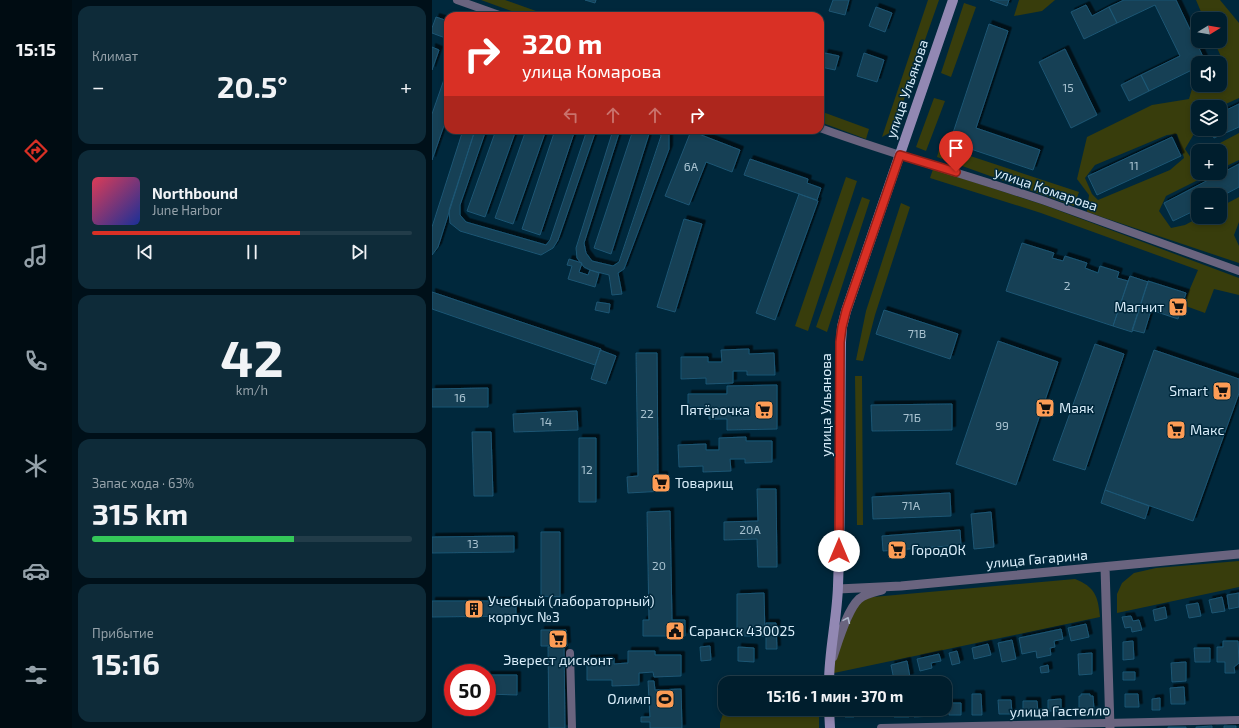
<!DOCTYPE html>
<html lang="ru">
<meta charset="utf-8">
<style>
:root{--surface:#001e2d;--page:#0e2b39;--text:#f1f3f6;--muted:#95a2aa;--line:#223c49;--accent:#d93025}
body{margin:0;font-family:"Exo 2",sans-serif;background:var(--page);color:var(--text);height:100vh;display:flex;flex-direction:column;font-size:15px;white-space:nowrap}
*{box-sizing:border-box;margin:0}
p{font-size:13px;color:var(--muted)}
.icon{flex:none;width:22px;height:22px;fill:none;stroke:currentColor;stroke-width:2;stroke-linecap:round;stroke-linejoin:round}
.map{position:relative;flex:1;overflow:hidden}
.drawer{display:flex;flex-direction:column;gap:6px;padding:6px;background:#001019;width:360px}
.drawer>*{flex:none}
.hud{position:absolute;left:12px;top:12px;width:380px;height:122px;border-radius:12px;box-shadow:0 2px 6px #0003,0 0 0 1px var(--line);background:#d93025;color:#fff;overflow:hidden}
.needle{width:26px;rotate:79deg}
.buttons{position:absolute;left:759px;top:12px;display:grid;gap:8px}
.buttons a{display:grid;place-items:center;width:36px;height:36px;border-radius:8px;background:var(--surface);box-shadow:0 2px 6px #0003,0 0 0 1px var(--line);font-size:20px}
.speed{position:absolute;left:12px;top:664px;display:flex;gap:8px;font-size:20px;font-weight:700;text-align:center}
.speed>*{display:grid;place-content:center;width:52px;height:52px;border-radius:50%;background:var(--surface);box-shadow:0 2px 6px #0003,0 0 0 1px var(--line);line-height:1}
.speed .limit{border:6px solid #d22;background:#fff;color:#111}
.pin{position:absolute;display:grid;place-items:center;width:34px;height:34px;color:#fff;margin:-41px -17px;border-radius:50% 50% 50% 0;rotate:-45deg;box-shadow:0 0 4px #0007}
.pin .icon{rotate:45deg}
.me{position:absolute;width:44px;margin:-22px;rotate:0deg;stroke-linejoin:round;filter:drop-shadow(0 0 3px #0008)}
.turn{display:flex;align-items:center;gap:14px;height:84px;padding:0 12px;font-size:18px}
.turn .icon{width:52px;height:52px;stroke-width:2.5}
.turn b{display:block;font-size:28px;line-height:34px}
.lanes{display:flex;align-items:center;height:38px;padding:0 12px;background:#0003;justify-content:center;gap:20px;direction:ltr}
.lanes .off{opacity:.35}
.big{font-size:30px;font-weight:700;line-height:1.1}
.drawer .widget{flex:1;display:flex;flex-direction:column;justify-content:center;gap:6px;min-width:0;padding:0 14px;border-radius:12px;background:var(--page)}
.drawer .dial{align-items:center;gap:0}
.dial b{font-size:52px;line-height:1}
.song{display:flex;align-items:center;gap:12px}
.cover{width:48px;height:48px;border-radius:6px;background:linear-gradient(135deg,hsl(350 70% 55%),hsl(230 70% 35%))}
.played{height:4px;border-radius:2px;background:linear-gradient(90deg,var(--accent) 65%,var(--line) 65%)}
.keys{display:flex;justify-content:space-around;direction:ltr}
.heat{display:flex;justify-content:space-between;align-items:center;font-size:22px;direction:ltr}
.charge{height:6px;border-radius:3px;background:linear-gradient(90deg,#34c759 63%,var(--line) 0)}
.trip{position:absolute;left:286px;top:676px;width:234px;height:40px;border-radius:12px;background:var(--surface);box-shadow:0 2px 6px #0003,0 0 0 1px var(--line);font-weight:700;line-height:40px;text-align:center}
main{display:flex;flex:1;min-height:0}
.menu{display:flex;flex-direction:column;width:72px;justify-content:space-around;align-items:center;background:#000c12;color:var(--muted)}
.menu .icon{width:28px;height:28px}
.menu .current{color:var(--accent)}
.menu b{font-size:18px;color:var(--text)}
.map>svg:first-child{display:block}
.green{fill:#383d0c;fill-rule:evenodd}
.building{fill:#173f54;stroke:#1c5674;filter:url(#shadow)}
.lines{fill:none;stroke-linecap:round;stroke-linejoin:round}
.minor{stroke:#6a647f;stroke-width:8}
.tertiary{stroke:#6a647f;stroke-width:9}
.secondary{stroke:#9288b3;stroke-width:10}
.oneway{stroke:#acb6c9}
.route-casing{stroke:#8d1f18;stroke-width:10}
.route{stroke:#d93025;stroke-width:7}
.labels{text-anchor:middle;stroke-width:3;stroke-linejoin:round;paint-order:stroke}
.number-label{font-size:12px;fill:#a8c2d0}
.street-label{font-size:14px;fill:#d8edfa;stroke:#00283c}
.poi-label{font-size:14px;fill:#d8edfa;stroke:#00283c;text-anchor:start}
</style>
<main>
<nav class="menu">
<b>15:15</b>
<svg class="icon current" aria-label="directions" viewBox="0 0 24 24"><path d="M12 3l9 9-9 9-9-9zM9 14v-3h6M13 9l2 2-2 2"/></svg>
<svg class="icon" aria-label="music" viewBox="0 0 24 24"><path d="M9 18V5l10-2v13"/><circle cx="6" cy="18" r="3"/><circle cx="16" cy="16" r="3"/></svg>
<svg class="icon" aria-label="phone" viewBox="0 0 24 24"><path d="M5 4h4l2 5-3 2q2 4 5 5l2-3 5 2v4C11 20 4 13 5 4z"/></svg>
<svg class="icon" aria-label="climate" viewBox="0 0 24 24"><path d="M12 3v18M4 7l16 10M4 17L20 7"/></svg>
<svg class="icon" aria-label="car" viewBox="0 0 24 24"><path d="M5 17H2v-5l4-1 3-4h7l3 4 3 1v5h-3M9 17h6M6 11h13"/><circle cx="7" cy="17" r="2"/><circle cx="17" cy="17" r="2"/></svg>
<svg class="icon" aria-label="filters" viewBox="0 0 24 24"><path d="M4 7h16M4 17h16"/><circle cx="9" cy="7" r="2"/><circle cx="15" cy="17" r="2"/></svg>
</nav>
<section class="drawer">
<div class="widget"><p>Климат</p>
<div class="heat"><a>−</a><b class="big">20.5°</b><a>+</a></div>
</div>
<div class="widget">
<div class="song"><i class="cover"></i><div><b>Northbound</b><p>June Harbor</p></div></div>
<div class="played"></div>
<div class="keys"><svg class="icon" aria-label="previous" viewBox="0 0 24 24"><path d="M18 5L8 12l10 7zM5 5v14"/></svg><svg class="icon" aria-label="pause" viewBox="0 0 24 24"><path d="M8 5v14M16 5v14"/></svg><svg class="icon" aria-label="next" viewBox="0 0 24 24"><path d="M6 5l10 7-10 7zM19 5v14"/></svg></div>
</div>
<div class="widget dial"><b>42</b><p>km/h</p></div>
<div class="widget"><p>Запас хода · 63%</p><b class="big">315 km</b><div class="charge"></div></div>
<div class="widget"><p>Прибытие</p><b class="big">15:16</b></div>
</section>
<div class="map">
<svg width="807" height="728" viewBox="0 0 807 728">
<defs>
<filter id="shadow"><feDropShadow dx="3.5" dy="-3.5" stdDeviation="0" flood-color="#0009"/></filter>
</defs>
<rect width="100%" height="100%" fill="#00283c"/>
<path class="green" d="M49,0h24l45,16h-25z
M496,0h11l-46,131 -11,6z
M587,0h36l-13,11 -28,5z
M764,0h24l19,23v75l-20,9h-21v20l-13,22 6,9 7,1v14h14l-46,23 -7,15 12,17 14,-3 15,-8h20v-10l19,-10v25l-5,13 5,11v17l-152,-51 2,-17 -12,-16 10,-42 65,-32 37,-6 5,-17 4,-3v6h22v-22h-3l5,-4 -8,-18h6v-22h-16zM745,134l7,24 -14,12 -72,30 -6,-6 -7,-16 10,-13 72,-30z
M532,3l12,4 -25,70 -10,-4z
M502,98l11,3 -19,50 -10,-4z
M388,111l49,18 -3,10 -46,-17z
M807,133v27l-19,9v-13l3,-2 -3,-11z
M508,146l139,46 -5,14 -137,-49z
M501,169l111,36 195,73v17l-25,-6 -9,24 -22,-8 15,-35 -157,-57 -111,-35z
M414,177l11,4 -49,150 -13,-5z
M430,197l8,3 -43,132 -11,-5z
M469,203l9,4 -35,108 -12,46 -7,-1 10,-49z
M423,376h7l1,149h-6z
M807,561v26l-122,26v-19l5,-11 12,-10 22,-5z
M643,579c20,8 23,17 25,38l-266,56 1,-19 21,-48 7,-7 10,-2z
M293,708l94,1v19h-99v-5z"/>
<path class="building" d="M153,0h11l-1,3z
M401,0h16l-4,15 -16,-4z
M558,0h19l-2,6z
M692,0h52l30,63h-8v4l-49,24 -8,-16 39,-19 -25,-51 -38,18 -8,-16z
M654,5l6,11 17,-9 8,16 -33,16 -13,-27z
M444,7l16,6 -7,19 -16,-6z
M4,17l12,4v18l-16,-6v-5z
M557,24l19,7 -32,97 64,22 -7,20 -83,-28z
M0,47l7,3 -7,20z
M633,49l32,66 -26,13 -32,-66z
M393,53l14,3 -4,14 -14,-3z
M432,53l20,7 -7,22 -20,-6z
M16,68v46l-16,46v-46z
M709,75l8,16 -20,10 -8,-16z
M807,104v23l-25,11 -5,-9h11v-16z
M31,130h12l-37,117 -6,8v-28z
M43,130h11l-26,75v10l6,7 80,23 4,-5 37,-110h9l-38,110 -5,8 -12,7 -81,-24 -10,-8 -1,-13z
M64,130h20l-31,87 -18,-6z
M94,130h20l-33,94 -18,-6z
M123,130h20l-35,105 -18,-6z
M181,130h7l-36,113 2,10 6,8 21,5 6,-4 42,-126 -2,-6h10v19l-45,120 -6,4 4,21 -10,1 -3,-20 -19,-5 -6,-3 -7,-9 -1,-10z
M201,130h5l11,4 -38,120 -17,-6z
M259,131l49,19 -8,22 -26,-10 -17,43 -24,-9z
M740,137l9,19 -84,39 -9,-19z
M318,159l58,20 -1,4 14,5 -4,12 -73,-25z
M807,164v23l-19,10v-2h-22v14l-25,12 -9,-18z
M367,194l19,7 -43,119 -19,-7z
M252,219l18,5 -27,88 -18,-5z
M590,243l32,10 -2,5 11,3 2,-5 22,7 -2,5 13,5 2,-7 19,6 -2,6 11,3 -15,45 -107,-35z
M137,259l13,4 -3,9 9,3 2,-5 9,3 -4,14 -27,-8 4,-13 -5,-1z
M698,276l18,6 -16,50 -19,-6z
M716,281l38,12 -8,26 -27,-9 -7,23 -12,-3z
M0,292l169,57 -6,16 -163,-56z
M165,302l13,2 -1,9 -14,-3z
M452,310l74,24 -8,25 -74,-25z
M566,341l60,21 -42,123 -60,-21z
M663,344l29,10 -39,116 -32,-10z
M317,349v5l25,-1 1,22h-28v-4h-14v12l-27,1v-6l-25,1v-22h27v5h14l-1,-12z
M168,350l16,6 -10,28 -15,-5z
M722,350l85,29v14l-46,128 -88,-31z
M204,353h21l1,122h6l1,16 -37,2 -1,-16 11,-1z
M345,385v44l-50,1v-11h-18v-12h-21v-13h39v-8z
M56,388v19h-56v-18z
M520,404v26l-80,1 -1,-26z
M145,411l1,19 -64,2 -1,-18z
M40,432h19l2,64h-19z
M314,437v4h26v21l-27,1v-4h-15l1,12 -28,1v-6l-24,1 -1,-22 28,-1v6h13v-12z
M147,438h17v64h-17z
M325,489h19l1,78h-19l-1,-28 -33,1v-18l34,-1z
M673,490l44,16 -4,13 -44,-16z
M518,493l1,23 -78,3 -1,-22z
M238,511l2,109h13v16h-42v-16h6l-2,-108z
M559,512l3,35 -20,2 -3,-35z
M528,530l1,15 -78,6 -1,-15z
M109,532h19v65l-19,-1z
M82,536v16l-82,1v-16z
M332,593l1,43h-28v-42z
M807,593v14l-10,2 -2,-14z
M790,597l3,14 -13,2 -3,-13z
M0,601h84v15l-84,1z
M766,603l3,13 -12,2 -3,-13z
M733,607l2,11 -12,3 -2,-11z
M699,616l2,5 6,-1 3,10 -10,2 -1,-5 -6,1 -3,-11z
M334,623h10l1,26h-11z
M654,624l3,13 -18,4 -3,-13z
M629,629l2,10 -9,2 1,6 -5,1 1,7 -14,3 -1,-7 -14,3 -3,-16z
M109,630h25l1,16h-26z
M580,640l4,19 -14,3 -4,-19z
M701,641l1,18 -11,1v-18z
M791,641h15l1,22 -5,4 1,6h-10v-11h-8v-15h6z
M556,644l3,11 -17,4 -2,-11z
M132,646l1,82h-16l-1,-81z
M278,646l1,14 -10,1 -1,-14z
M306,647l16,1v14l-16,-1z
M762,648h16v14h-15z
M196,651h27v4h26v21l-27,1 -1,-5 -14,1v12l-27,1v-6h-25v-21l27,-1v6l14,-1z
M525,651l3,12 -8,2 -3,-12z
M660,653v21l-13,1 -1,-21z
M507,654l2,7 -10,2 1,5 -12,3 -3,-12z
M475,661l3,16 -16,3 -3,-15z
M754,662v19l-14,1 -1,-19z
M616,665l1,7 -8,1 -1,-6z
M691,672h12v8h-12z
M55,675h30v20l-30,-1z
M216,681h6l1,9 26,-1 1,39h-32v-6h-9v-5h9z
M752,687l1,17h-14l-1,-16z
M540,694h9l1,21h-10z
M649,694h9v2h3l1,13 -15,1v-14h2z
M693,694h13l1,13h-14z
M728,698v12h-8v-11z
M629,699v12h-13v-11z
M566,700h13l1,14h-13z
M591,701h14l1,12 -15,1z
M517,703h12v12h-12z
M413,709h8l1,8h-9z
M461,709h10v8h-9z
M471,709h6v8h-6z
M481,709h20v7l-19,1z
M780,726v2h-16v-1z
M792,726h12v2h-12z
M736,727h18v1h-18z"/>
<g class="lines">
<path class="minor" d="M25,0l45,16
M388,128c74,27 150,48 225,73 65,23 129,47 194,70
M138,653l2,75
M449,728l358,-8"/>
<path class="tertiary" d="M673,567l5,161
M406,589l63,-3 338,-32
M401,657c5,-15 14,-47 26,-58 6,-5 16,-7 23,-9"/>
<path class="secondary" d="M397,683c0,-32 8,-64 9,-97 3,-81 2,-162 3,-244l1,-15 4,-16 107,-311
M397,709l1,19"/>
</g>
<defs><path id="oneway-chevron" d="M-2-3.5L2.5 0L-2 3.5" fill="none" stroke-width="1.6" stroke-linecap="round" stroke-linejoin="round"/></defs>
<use class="oneway" href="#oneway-chevron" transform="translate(415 620) rotate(-66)"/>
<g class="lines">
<defs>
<path id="route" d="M407,551l1,-209 2,-15 4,-16 54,-156 56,17"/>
</defs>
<use href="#route" class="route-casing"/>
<use href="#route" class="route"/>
</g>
<defs>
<symbol id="supermarket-square" viewBox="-11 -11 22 22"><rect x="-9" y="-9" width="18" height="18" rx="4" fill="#fd9c55" stroke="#00283c"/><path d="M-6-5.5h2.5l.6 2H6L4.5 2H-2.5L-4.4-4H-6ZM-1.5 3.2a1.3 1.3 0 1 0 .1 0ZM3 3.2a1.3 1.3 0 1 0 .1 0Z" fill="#111"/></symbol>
<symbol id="building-square" viewBox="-11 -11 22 22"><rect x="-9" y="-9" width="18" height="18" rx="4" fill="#fd9c55" stroke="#00283c"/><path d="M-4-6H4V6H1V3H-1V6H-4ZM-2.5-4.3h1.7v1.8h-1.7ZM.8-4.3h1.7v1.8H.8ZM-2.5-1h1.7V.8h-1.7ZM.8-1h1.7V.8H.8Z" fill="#111"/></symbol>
<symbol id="civic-square" viewBox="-11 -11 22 22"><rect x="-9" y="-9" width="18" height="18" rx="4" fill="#fd9c55" stroke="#00283c"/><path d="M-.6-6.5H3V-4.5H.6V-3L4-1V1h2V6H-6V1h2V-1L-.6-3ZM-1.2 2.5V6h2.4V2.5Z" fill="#111"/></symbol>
<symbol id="stadium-square" viewBox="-11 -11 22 22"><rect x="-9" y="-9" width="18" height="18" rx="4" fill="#fd9c55" stroke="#00283c"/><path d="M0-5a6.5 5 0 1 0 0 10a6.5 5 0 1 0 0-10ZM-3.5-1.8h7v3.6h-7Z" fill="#111"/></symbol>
</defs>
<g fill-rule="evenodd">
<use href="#supermarket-square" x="735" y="296" width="22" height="22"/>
<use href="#supermarket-square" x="779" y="380" width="22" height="22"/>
<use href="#supermarket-square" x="602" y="397" width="22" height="22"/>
<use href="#supermarket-square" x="321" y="399" width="22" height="22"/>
<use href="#supermarket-square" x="733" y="419" width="22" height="22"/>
<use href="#supermarket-square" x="218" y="472" width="22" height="22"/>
<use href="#supermarket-square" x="454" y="539" width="22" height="22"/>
<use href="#building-square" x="31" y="598" width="22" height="22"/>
<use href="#civic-square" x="232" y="620" width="22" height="22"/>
<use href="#supermarket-square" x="115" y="628" width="22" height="22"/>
<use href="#stadium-square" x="222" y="688" width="22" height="22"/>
</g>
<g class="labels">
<g class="number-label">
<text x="636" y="92">15</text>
<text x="702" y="170">11</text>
<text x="259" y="171">6А</text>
<text x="635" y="290">2</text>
<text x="485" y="338">71В</text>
<text x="28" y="402">16</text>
<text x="215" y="418">22</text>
<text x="480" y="422">71Б</text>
<text x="114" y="426">14</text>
<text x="570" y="430">99</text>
<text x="155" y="474">12</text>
<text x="479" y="510">71А</text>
<text x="318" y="534">20А</text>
<text x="41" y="548">13</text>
<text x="227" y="570">20</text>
</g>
<g class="street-label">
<text transform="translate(475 89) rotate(-71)" y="5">улица Ульянова</text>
<text transform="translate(614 189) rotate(19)" y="5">улица Комарова</text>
<text transform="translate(394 405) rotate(-90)" y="5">улица Ульянова</text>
<text transform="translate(605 559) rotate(-5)" y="5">улица Гагарина</text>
<text transform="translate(628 711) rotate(-1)" y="5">улица Гастелло</text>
</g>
<g class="poi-label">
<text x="732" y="312" text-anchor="end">Магнит</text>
<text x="776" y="396" text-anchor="end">Smart</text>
<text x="627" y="413">Маяк</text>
<text x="318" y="415" text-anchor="end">Пятёрочка</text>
<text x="758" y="435">Макс</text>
<text x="243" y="488">Товарищ</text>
<text x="479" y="555">ГородОК</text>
<text x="56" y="606">Учебный (лабораторный)<tspan x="56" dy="16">корпус №3</tspan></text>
<text x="257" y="636">Саранск 430025</text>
<text x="126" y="665" text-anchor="middle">Эверест дисконт</text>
<text x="219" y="704" text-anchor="end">Олимп</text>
</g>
</g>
</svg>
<div class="buttons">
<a><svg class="needle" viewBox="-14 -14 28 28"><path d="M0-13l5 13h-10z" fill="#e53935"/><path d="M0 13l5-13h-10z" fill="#95a2aa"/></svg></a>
<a><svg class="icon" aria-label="sound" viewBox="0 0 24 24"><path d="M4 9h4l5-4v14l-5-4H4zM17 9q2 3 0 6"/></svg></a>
<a><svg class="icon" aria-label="layers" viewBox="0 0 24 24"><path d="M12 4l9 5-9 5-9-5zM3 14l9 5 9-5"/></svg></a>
<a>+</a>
<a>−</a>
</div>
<div class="speed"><div class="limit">50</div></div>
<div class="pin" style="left:524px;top:172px;background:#d93025"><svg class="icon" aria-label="arrive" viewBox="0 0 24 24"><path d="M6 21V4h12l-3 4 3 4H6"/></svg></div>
<svg class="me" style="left:407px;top:551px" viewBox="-20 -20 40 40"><circle r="19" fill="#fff"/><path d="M0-13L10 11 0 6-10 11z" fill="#d93025"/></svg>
<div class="trip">15:16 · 1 мин · 370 m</div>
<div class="hud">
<div class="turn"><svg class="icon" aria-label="right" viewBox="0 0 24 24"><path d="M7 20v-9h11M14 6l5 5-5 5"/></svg><div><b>320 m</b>улица Комарова</div></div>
<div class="lanes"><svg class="icon off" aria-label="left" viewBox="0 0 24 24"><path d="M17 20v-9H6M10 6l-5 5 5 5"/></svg><svg class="icon off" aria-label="ahead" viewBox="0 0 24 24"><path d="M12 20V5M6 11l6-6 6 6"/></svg><svg class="icon off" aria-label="ahead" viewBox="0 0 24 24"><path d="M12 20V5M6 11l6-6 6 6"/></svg><svg class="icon" aria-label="right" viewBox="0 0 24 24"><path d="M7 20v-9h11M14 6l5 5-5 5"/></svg></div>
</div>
</div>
</main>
